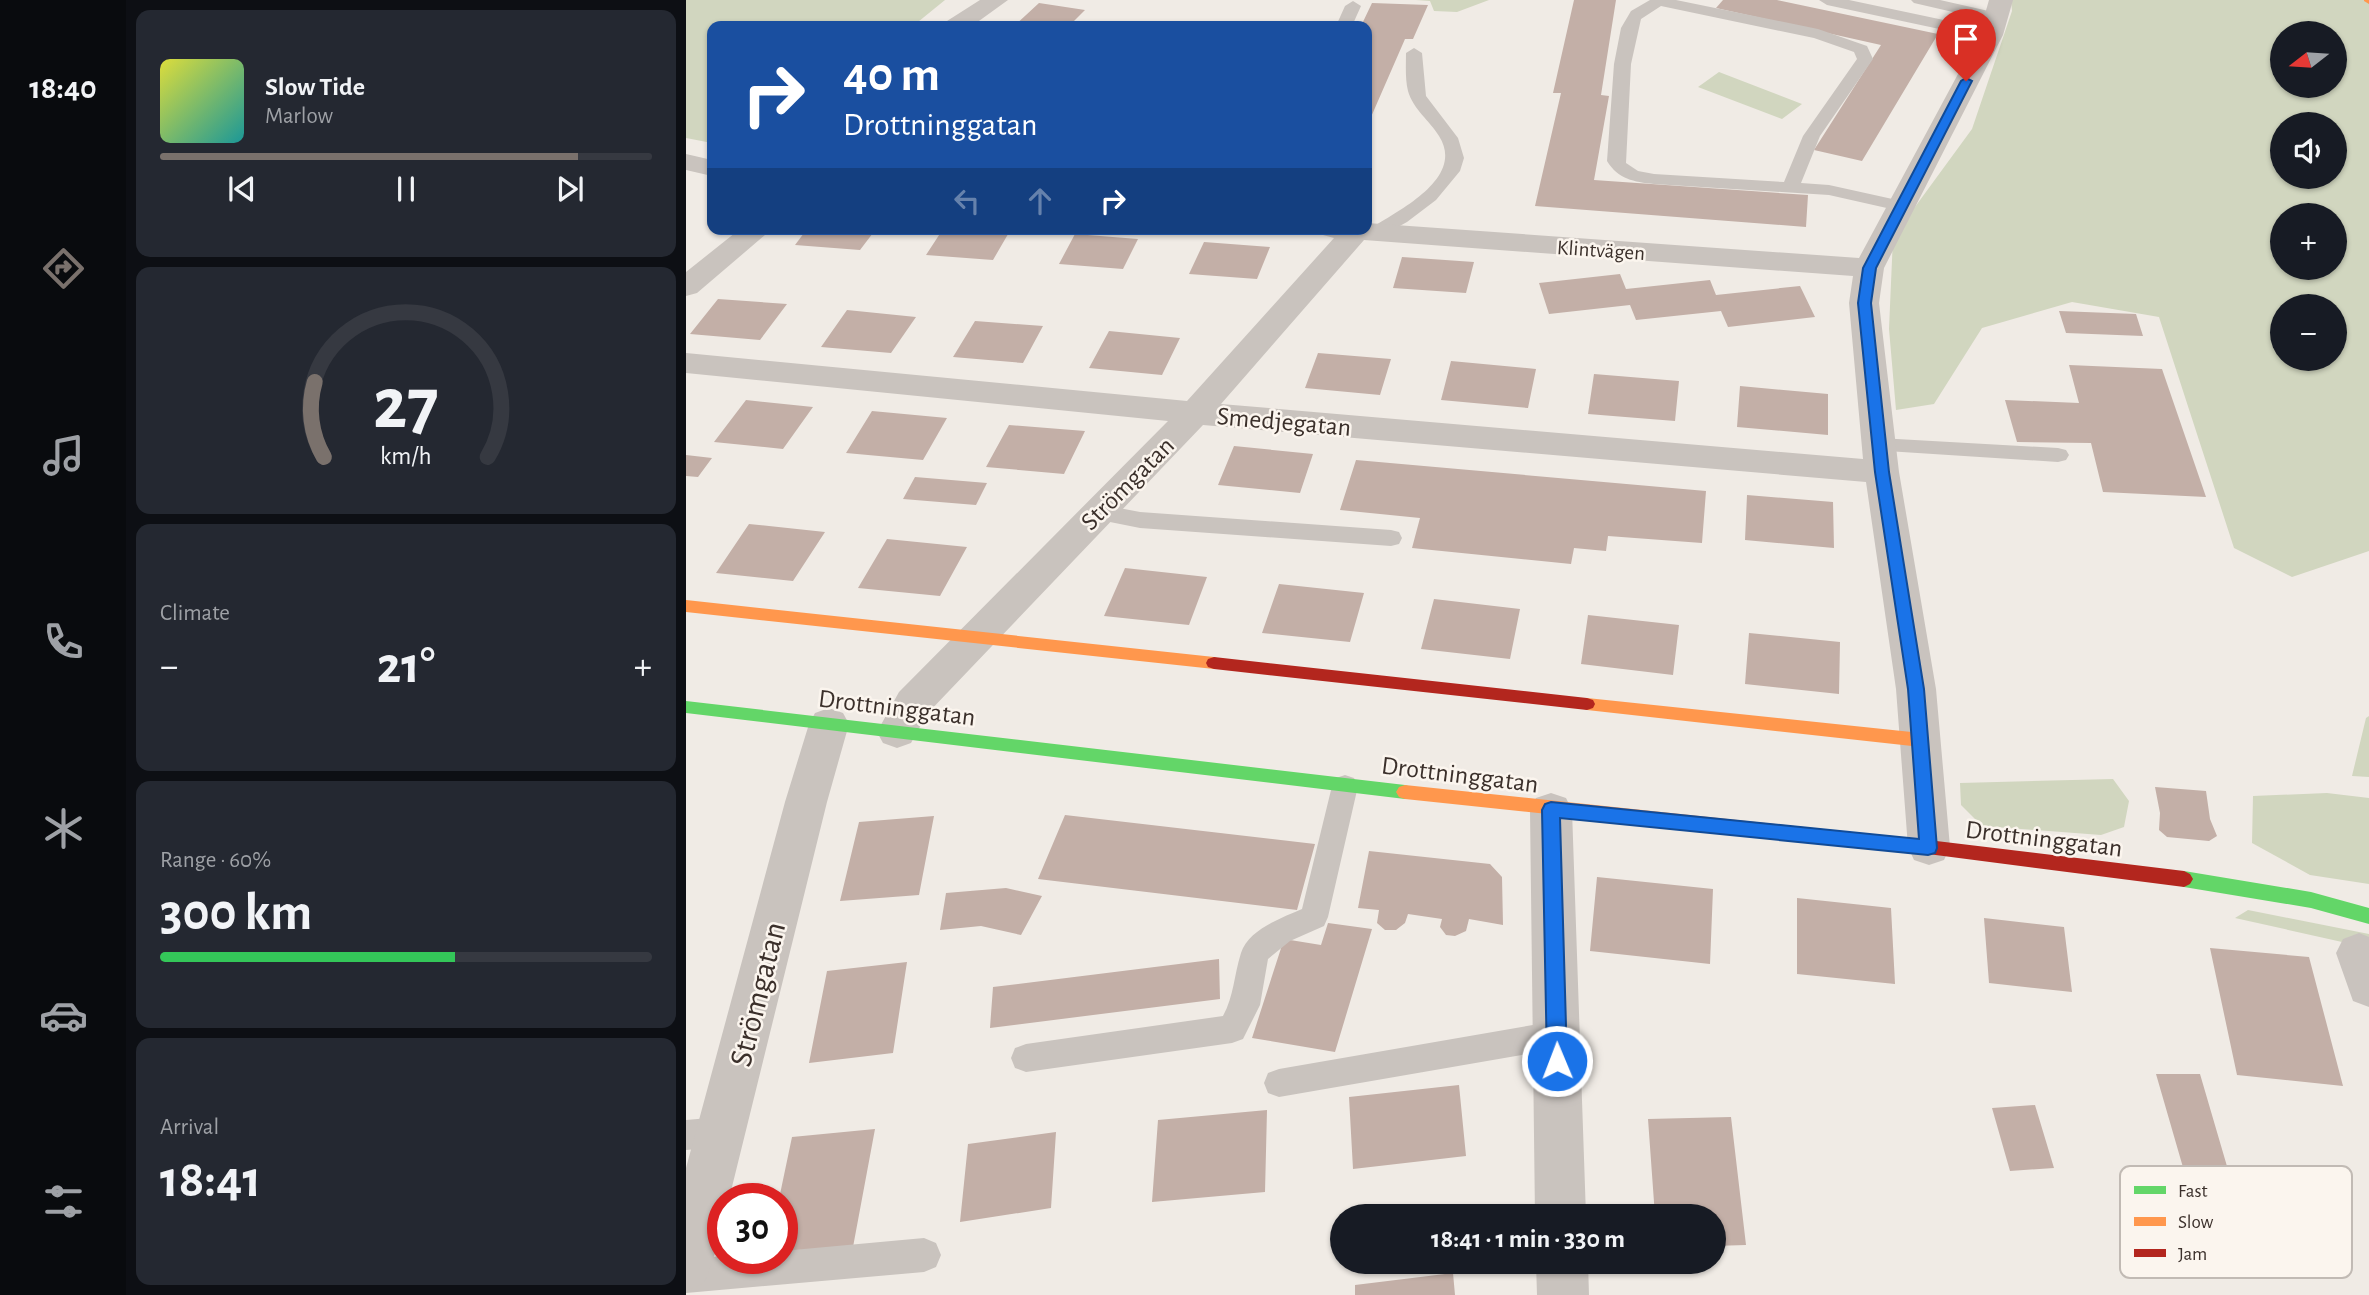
<!DOCTYPE html>
<meta charset="utf-8">
<style>
:root{--surface:#171b24;--page:#242831;--text:#f1f3f6;--muted:#9ea1a6;--line:#363941;--accent:#7a716c}
body{margin:0;font-family:"Alegreya Sans",sans-serif;background:var(--page);color:var(--text);height:100vh;display:flex;flex-direction:column;font-size:26px;white-space:nowrap}
*{box-sizing:border-box;margin:0}
p{font-size:23px;color:var(--muted)}
.icon{flex:none;width:38px;height:38px;fill:none;stroke:currentColor;stroke-width:2;stroke-linecap:round;stroke-linejoin:round}
.map{position:relative;flex:1;overflow:hidden}
.drawer{display:flex;flex-direction:column;gap:10px;padding:10px;background:#0d0f14;width:560px}
.drawer>*{flex:none}
.hud{position:absolute;left:21px;top:21px;width:665px;height:214px;border-radius:14px;box-shadow:0 2px 5px #0004;background:#1a4fa0;color:#fff;overflow:hidden}
.needle{width:46px;rotate:253deg}
.tools{position:absolute;left:1584px;top:21px;display:grid;gap:14px}
.tools a{display:grid;place-items:center;width:77px;height:77px;border-radius:50%;background:var(--surface);box-shadow:0 2px 5px #0004;font-size:35px}
.speed{position:absolute;left:21px;top:1183px;display:flex;gap:14px;font-size:35px;font-weight:700;text-align:center}
.speed>*{display:grid;place-content:center;width:91px;height:91px;border-radius:50%;background:var(--surface);box-shadow:0 2px 5px #0004;line-height:1}
.speed .limit{border:10px solid #d22;background:#fff;color:#111}
.pin{position:absolute;display:grid;place-items:center;width:60px;height:60px;color:#fff;margin:-72px -30px;border-radius:50% 50% 50% 0;rotate:-45deg;box-shadow:0 0 7px #0007}
.pin .icon{rotate:45deg}
.me{position:absolute;width:77px;margin:-38px;rotate:359deg;stroke-linejoin:round;filter:drop-shadow(0 0 5px #0008)}
.turn{display:flex;align-items:center;gap:24px;height:147px;padding:0 21px;font-size:32px}
.turn .icon{width:91px;height:91px;stroke-width:2.5}
.turn b{display:block;font-size:49px;line-height:60px}
.lanes{display:flex;align-items:center;height:66px;padding:0 21px;background:#0003;justify-content:center;gap:35px;direction:ltr}
.lanes .off{opacity:.35}
.big{font-size:52px;font-weight:700;line-height:1.1}
.drawer .card{flex:1;display:flex;flex-direction:column;justify-content:center;gap:10px;min-width:0;padding:0 24px;border-radius:14px;background:var(--page)}
.drawer .dial{align-items:center;gap:0}
.dial svg{height:182px;overflow:visible;fill:none;stroke:var(--line);stroke-width:7;stroke-linecap:round;text-anchor:middle}
.dial text{fill:var(--text);stroke:none}
.song{display:flex;align-items:center;gap:21px}
.cover{width:84px;height:84px;border-radius:10px;background:linear-gradient(135deg,hsl(60 70% 55%),hsl(180 70% 35%))}
.played{height:7px;border-radius:4px;background:linear-gradient(90deg,var(--accent) 85%,var(--line) 85%)}
.keys{display:flex;justify-content:space-around;direction:ltr}
.heat{display:flex;justify-content:space-between;align-items:center;font-size:38px;direction:ltr}
.charge{height:10px;border-radius:5px;background:linear-gradient(90deg,#34c759 60%,var(--line) 0)}
.trip{position:absolute;left:644px;top:1204px;width:396px;height:70px;border-radius:35px;background:var(--surface);box-shadow:0 2px 5px #0004;font-weight:700;line-height:70px;text-align:center}
main{display:flex;flex:1;min-height:0}
.menu{display:flex;flex-direction:column;width:126px;justify-content:space-around;align-items:center;background:#090b0e;color:var(--muted)}
.menu .icon{width:49px;height:49px}
.menu .active{color:var(--accent)}
.menu b{font-size:32px;color:var(--text)}
.map>svg:first-child{display:block}
.green{fill:#d1d6bf;fill-rule:evenodd}
.building{fill:#c3afa7}
.lines{fill:none;stroke-linecap:round;stroke-linejoin:round}
.lane{fill:#c9c3be;fill-rule:evenodd}
.street{fill:#c9c3be;fill-rule:evenodd}
.fast{fill:#63d668;fill-rule:evenodd}
.slow{fill:#ff974d;fill-rule:evenodd}
.jam{fill:#b3261e;fill-rule:evenodd}
.route{fill:#1a73e8;stroke:#114b97;stroke-width:2}
.labels{text-anchor:middle;stroke-width:5;stroke-linejoin:round;paint-order:stroke}
.far-street-label{font-size:21px;fill:#3b302b;stroke:#fbf5ee}
.street-label{font-size:26px;fill:#3b302b;stroke:#fbf5ee}
.near-street-label{font-size:32px;fill:#3b302b;stroke:#fbf5ee}
.key{fill:#fbf5ee;stroke:#c1bab4;stroke-width:2}
.key-label{font-size:19px;fill:#3b302b}
</style>
<main>
<nav class="menu">
<b>18:40</b>
<svg class="icon active" aria-label="directions" viewBox="0 0 24 24"><path d="M12 3l9 9-9 9-9-9zM9 14v-3h6M13 9l2 2-2 2"/></svg>
<svg class="icon" aria-label="music" viewBox="0 0 24 24"><path d="M9 18V5l10-2v13"/><circle cx="6" cy="18" r="3"/><circle cx="16" cy="16" r="3"/></svg>
<svg class="icon" aria-label="phone" viewBox="0 0 24 24"><path d="M5 4h4l2 5-3 2q2 4 5 5l2-3 5 2v4C11 20 4 13 5 4z"/></svg>
<svg class="icon" aria-label="climate" viewBox="0 0 24 24"><path d="M12 3v18M4 7l16 10M4 17L20 7"/></svg>
<svg class="icon" aria-label="car" viewBox="0 0 24 24"><path d="M5 17H2v-5l4-1 3-4h7l3 4 3 1v5h-3M9 17h6M6 11h13"/><circle cx="7" cy="17" r="2"/><circle cx="17" cy="17" r="2"/></svg>
<svg class="icon" aria-label="filters" viewBox="0 0 24 24"><path d="M4 7h16M4 17h16"/><circle cx="9" cy="7" r="2"/><circle cx="15" cy="17" r="2"/></svg>
</nav>
<section class="drawer">
<div class="card">
<div class="song"><i class="cover"></i><div><b>Slow Tide</b><p>Marlow</p></div></div>
<div class="played"></div>
<div class="keys"><svg class="icon" aria-label="previous" viewBox="0 0 24 24"><path d="M18 5L8 12l10 7zM5 5v14"/></svg><svg class="icon" aria-label="pause" viewBox="0 0 24 24"><path d="M8 5v14M16 5v14"/></svg><svg class="icon" aria-label="next" viewBox="0 0 24 24"><path d="M6 5l10 7-10 7zM19 5v14"/></svg></div>
</div>
<div class="card dial"><svg viewBox="0 0 100 80">
<path d="M14 69A42 42 0 1 1 86 69"/>
<path d="M14 69A42 42 0 0 1 10 36" stroke="#7a716c"/>
<text x="50" y="56" font-size="32" font-weight="700">27</text>
<text x="50" y="72" font-size="11">km/h</text>
</svg></div>
<div class="card"><p>Climate</p>
<div class="heat"><a>−</a><b class="big">21°</b><a>+</a></div>
</div>
<div class="card"><p>Range · 60%</p><b class="big">300 km</b><div class="charge"></div></div>
<div class="card"><p>Arrival</p><b class="big">18:41</b></div>
</section>
<div class="map">
<svg width="1683" height="1295" viewBox="0 0 1683 1295">
<rect width="100%" height="100%" fill="#f0ebe5"/>
<path class="green" d="M0,0h259l-32,26h-201v117l-26,-5z
M730,0h73l-32,12 -23,-1 -4,-10z
M1325,0h358v551l-77,26 -58,-29 -75,-231 -87,-15 -90,26 -48,76 -38,6 -7,-81 4,-92 79,-108 40,-118zM1596,33h52v53h-52zM1596,124h52v53h-52zM1596,215h52v53h-52zM1596,306h52v53h-52z
M1033,72l83,32 -20,15 -84,-32z
M1683,716v61l-17,-1 14,-58z
M1427,779l16,22 -5,26 -23,8 -119,-9 -21,-21 -1,-22z
M1641,793l42,5v86l-59,-9 -58,-32 1,-47z
M1562,910l121,24v14l-134,-30z"/>
<path class="building" d="M888,0h42l-15,95 8,1 -15,84 214,15 -2,32 -271,-21 26,-113h-8z
M1037,0h54l161,34 -76,127 -48,-11 67,-105 -165,-37z
M353,3l46,7 -16,16h-55z
M686,3l56,2 -15,34h-8l-34,78h-4v-91h-6z
M121,229h69l-16,21 -65,-5z
M257,229h68l-18,31 -67,-5z
M389,234l63,5 -15,30 -64,-5z
M518,242l66,5 -13,32 -68,-5z
M716,257l72,5 -8,31 -73,-5z
M934,274l6,15 84,-9 6,15 84,-9 15,31 -87,10 -7,-16 -85,9 -6,-15 -81,9 -10,-31z
M32,299l69,5 -27,36 -70,-6z
M161,310l69,7 -25,36 -70,-6z
M1373,311l77,3 7,22 -77,-3z
M289,321l68,5 -20,37 -70,-6z
M423,331l71,7 -18,37 -73,-7z
M632,353l73,6 -11,36 -75,-7z
M765,361l85,8 -8,39 -87,-8z
M1383,365l93,4 44,128 -103,-5 -12,-49 -74,-1 -12,-42 74,3z
M908,374l85,7 -4,40 -87,-7z
M1054,386l88,8v41l-91,-8z
M60,400l67,7 -30,42 -69,-7z
M186,411l75,7 -24,42 -77,-7z
M323,425l76,6 -21,43 -78,-7z
M548,446l79,8 -13,39 -82,-8z
M0,455l26,3 -14,19 -12,-1z
M670,460l350,31 -4,52 -94,-7 -2,15 -32,-3 -3,16 -159,-16 8,-30 -80,-8z
M229,477l72,6 -11,22 -73,-6z
M1061,495l86,7 1,46 -89,-8z
M63,524l76,8 -32,49 -77,-8z
M201,539l80,8 -27,49 -82,-8z
M439,568l82,9 -18,48 -85,-9z
M593,584l85,9 -14,49 -88,-9z
M748,599l86,10 -10,50 -89,-10z
M902,615l91,10 -6,50 -92,-11z
M1063,633l91,9 -1,52 -94,-10z
M1469,787l51,4 4,28 7,17 -8,5 -42,-4 -8,-7 1,-17z
M379,815l250,29 -18,66 -259,-31z
M248,816l-15,79 -79,6 19,-79z
M683,851l121,13 12,13 1,48 -34,-6 -3,12 -11,5 -9,-1 -6,-8 2,-8 -34,-5 -3,9 -9,7h-11l-8,-7 2,-13 -21,-2z
M911,877l116,12 -3,75 -120,-13z
M320,888l36,8 -21,39 -40,-9 -41,4 6,-37z
M1111,898l94,10 4,76 -98,-10z
M1298,918l80,9 8,65 -83,-9z
M642,923l44,6 -37,123 -83,-14 32,-99 37,6z
M1524,948l99,9 34,129 -106,-11z
M533,959l1,40 -230,29 3,-41z
M221,962l-14,91 -84,10 18,-92z
M1470,1074h44l36,123 46,1 17,52 -82,-1 -16,-53 -10,-1z
M773,1085l7,71 -113,13 -4,-72z
M1349,1105l19,63 -44,3 -18,-63z
M581,1110l-2,82 -113,10 6,-82z
M1045,1117l15,128 -33,1v-30h-58l-7,-97z
M189,1129l-22,118 -71,8v-56h-3l13,-62z
M370,1132l-5,76 -91,14 8,-78z
M767,1273l2,22h-100v-10z"/>
<g class="lines">
<path class="lane" d="M964,0h26l142,29 49,17 6,13 -53,77 -19,47 28,2 77,17 3,4 -3,4 -6,1 -71,-16 -175,-11c-20,-2 -36,-5 -47,-23l7,-97 7,-36 10,-17zM975,6l153,32 40,14 3,7 -54,77 -19,46 -130,-8 -16,-3 -12,-8 5,-99 10,-45z
M1133,0h30l142,30 8,5 -8,5 -164,-35z
M1225,0h29l62,14 2,3 -8,5 -82,-19z
M667,1l8,5 -9,20h-16l9,-20z
M728,48l8,5 4,43 32,42 6,20 -4,13 -24,29 -29,22 -31,17 -7,-2 -2,-4 2,-4c29,-18 97,-51 70,-93 -9,-15 -26,-27 -31,-45 -3,-12 -2,-26 -2,-38z
M1193,438l179,10 8,2 3,5 -3,5 -8,2 -187,-12 -3,-5 3,-5z
M412,504l42,8 251,18 8,2 3,6 -3,6 -8,2 -251,-18 -50,-10 -3,-6 3,-6z
M659,775l9,3 4,8 -30,131 -4,9 -34,15 -22,18 -8,46 -17,34 -11,4 -206,29 -11,-4 -4,-10 4,-10 11,-4 197,-28c11,-20 11,-41 18,-63 7,-23 40,-35 61,-44l30,-123 4,-8z
M870,1021l11,4 4,10 -4,10 -11,4 -277,48 -11,-4 -4,-10 4,-10 11,-4z
M35,1117l11,4 5,11 -5,11 -11,4 -35,3v-30z
M238,1238l12,5 5,12 -5,12 -12,5 -238,21v-34l37,-3v2h59v-7z"/>
<path class="street" d="M294,0h28l-36,26h-28l3,-5z
M1303,0h24l-10,35 -119,233 -5,35 20,169 37,217 14,158 -6,13 -15,5 -15,-5 -6,-13 -12,-158 -30,-207 -663,-57 -276,289 -16,29 -14,5 -14,-5 -6,-11 22,-40 269,-271 -482,-48v-20l501,48 147,-163 -11,-3 -4,-6h48v-6l492,35 120,-223zM678,240l489,36 -4,27 14,156 -642,-55z
M0,154l26,6v16l-26,-6z
M54,229h32l-75,64 -11,3v-24z
M143,708l14,5 6,11 -22,78 -98,397h-6c0,29 -7,57 -19,84l-18,8v-123l99,-366 24,-78 6,-11z
M865,793l15,5 6,12 14,406h-51l-5,-406 6,-12z
M1673,933l10,4v70l-16,-6 -17,-48 7,-14z
M850,1262h52l1,33h-52z"/>
<path class="fast" d="M0,701l719,84 6,2 3,5 -3,5 -6,2 -719,-86z
M1498,871l127,21 58,16v16l-58,-16 -127,-21 -6,-3 -3,-5 3,-5z"/>
<path class="slow" d="M1683,0v4l-5,-3v-1z
M0,600l528,57 6,2 2,4 -2,4 -6,2 -528,-57z
M901,698l334,35 6,2 2,5 -2,5 -6,2 -334,-37 -6,-2 -2,-4 2,-4z
M719,785l523,55 6,2 3,5 -3,5 -6,2 -523,-55 -6,-2 -3,-5 3,-5z"/>
<path class="jam" d="M528,657l373,41 6,2 2,4 -2,4 -6,2 -373,-41 -6,-2 -2,-4 2,-4z
M1242,840l256,31 6,3 3,5 -3,5 -6,3 -256,-33 -6,-2 -3,-5 3,-5z"/>
</g>
<path class="route" d="M1280,78l6,3 -96,187 -5,35 18,169 35,217 13,159 -2,5 -7,2 -368,-37 7,243 -3,6 -7,3 -7,-3 -3,-6 -5,-251 3,-6 6,-2 368,37 -11,-150 -33,-217 -17,-169 5,-35 98,-187z"/>
<g class="labels">
<g class="far-street-label">
<text transform="translate(915 250) rotate(4)" y="7">Klintvägen</text>
</g>
<g class="street-label">
<text transform="translate(598 421) rotate(5)" y="9">Smedjegatan</text>
<text transform="translate(441 483) rotate(-45)" y="9">Strömgatan</text>
<text transform="translate(211 707) rotate(7)" y="9">Drottninggatan</text>
<text transform="translate(774 774) rotate(7)" y="9">Drottninggatan</text>
<text transform="translate(1358 838) rotate(7)" y="9">Drottninggatan</text>
</g>
<g class="near-street-label">
<text transform="translate(71 994) rotate(-76)" y="11">Strömgatan</text>
</g>
</g>
<rect x="1434" y="1166" width="232" height="112" rx="10" class="key"/>
<rect x="1448" y="1186" width="32" height="8" fill="#63d668"/>
<rect x="1448" y="1217" width="32" height="9" fill="#ff974d"/>
<rect x="1448" y="1249" width="32" height="8" fill="#b3261e"/>
<g class="key-label">
<text x="1492" y="1197">Fast</text>
<text x="1492" y="1228">Slow</text>
<text x="1492" y="1260">Jam</text>
</g>
</svg>
<div class="tools">
<a><svg class="needle" viewBox="-14 -14 28 28"><path d="M0-13l5 13h-10z" fill="#e53935"/><path d="M0 13l5-13h-10z" fill="#9ea1a6"/></svg></a>
<a><svg class="icon" aria-label="sound" viewBox="0 0 24 24"><path d="M4 9h4l5-4v14l-5-4H4zM17 9q2 3 0 6"/></svg></a>
<a>+</a>
<a>−</a>
</div>
<div class="speed"><div class="limit">30</div></div>
<div class="pin" style="left:1280px;top:81px;background:#d93025"><svg class="icon" aria-label="arrive" viewBox="0 0 24 24"><path d="M6 21V4h12l-3 4 3 4H6"/></svg></div>
<svg class="me" style="left:871px;top:1061px" viewBox="-20 -20 40 40"><circle r="17" fill="#1a73e8" stroke="#fff" stroke-width="3"/><path d="M0-11L8 9 0 5-8 9z" fill="#fff"/></svg>
<div class="trip">18:41 · 1 min · 330 m</div>
<div class="hud">
<div class="turn"><svg class="icon" aria-label="right" viewBox="0 0 24 24"><path d="M7 20v-9h11M14 6l5 5-5 5"/></svg><div><b>40 m</b>Drottninggatan</div></div>
<div class="lanes"><svg class="icon off" aria-label="left" viewBox="0 0 24 24"><path d="M17 20v-9H6M10 6l-5 5 5 5"/></svg><svg class="icon off" aria-label="ahead" viewBox="0 0 24 24"><path d="M12 20V5M6 11l6-6 6 6"/></svg><svg class="icon" aria-label="right" viewBox="0 0 24 24"><path d="M7 20v-9h11M14 6l5 5-5 5"/></svg></div>
</div>
</div>
</main>
